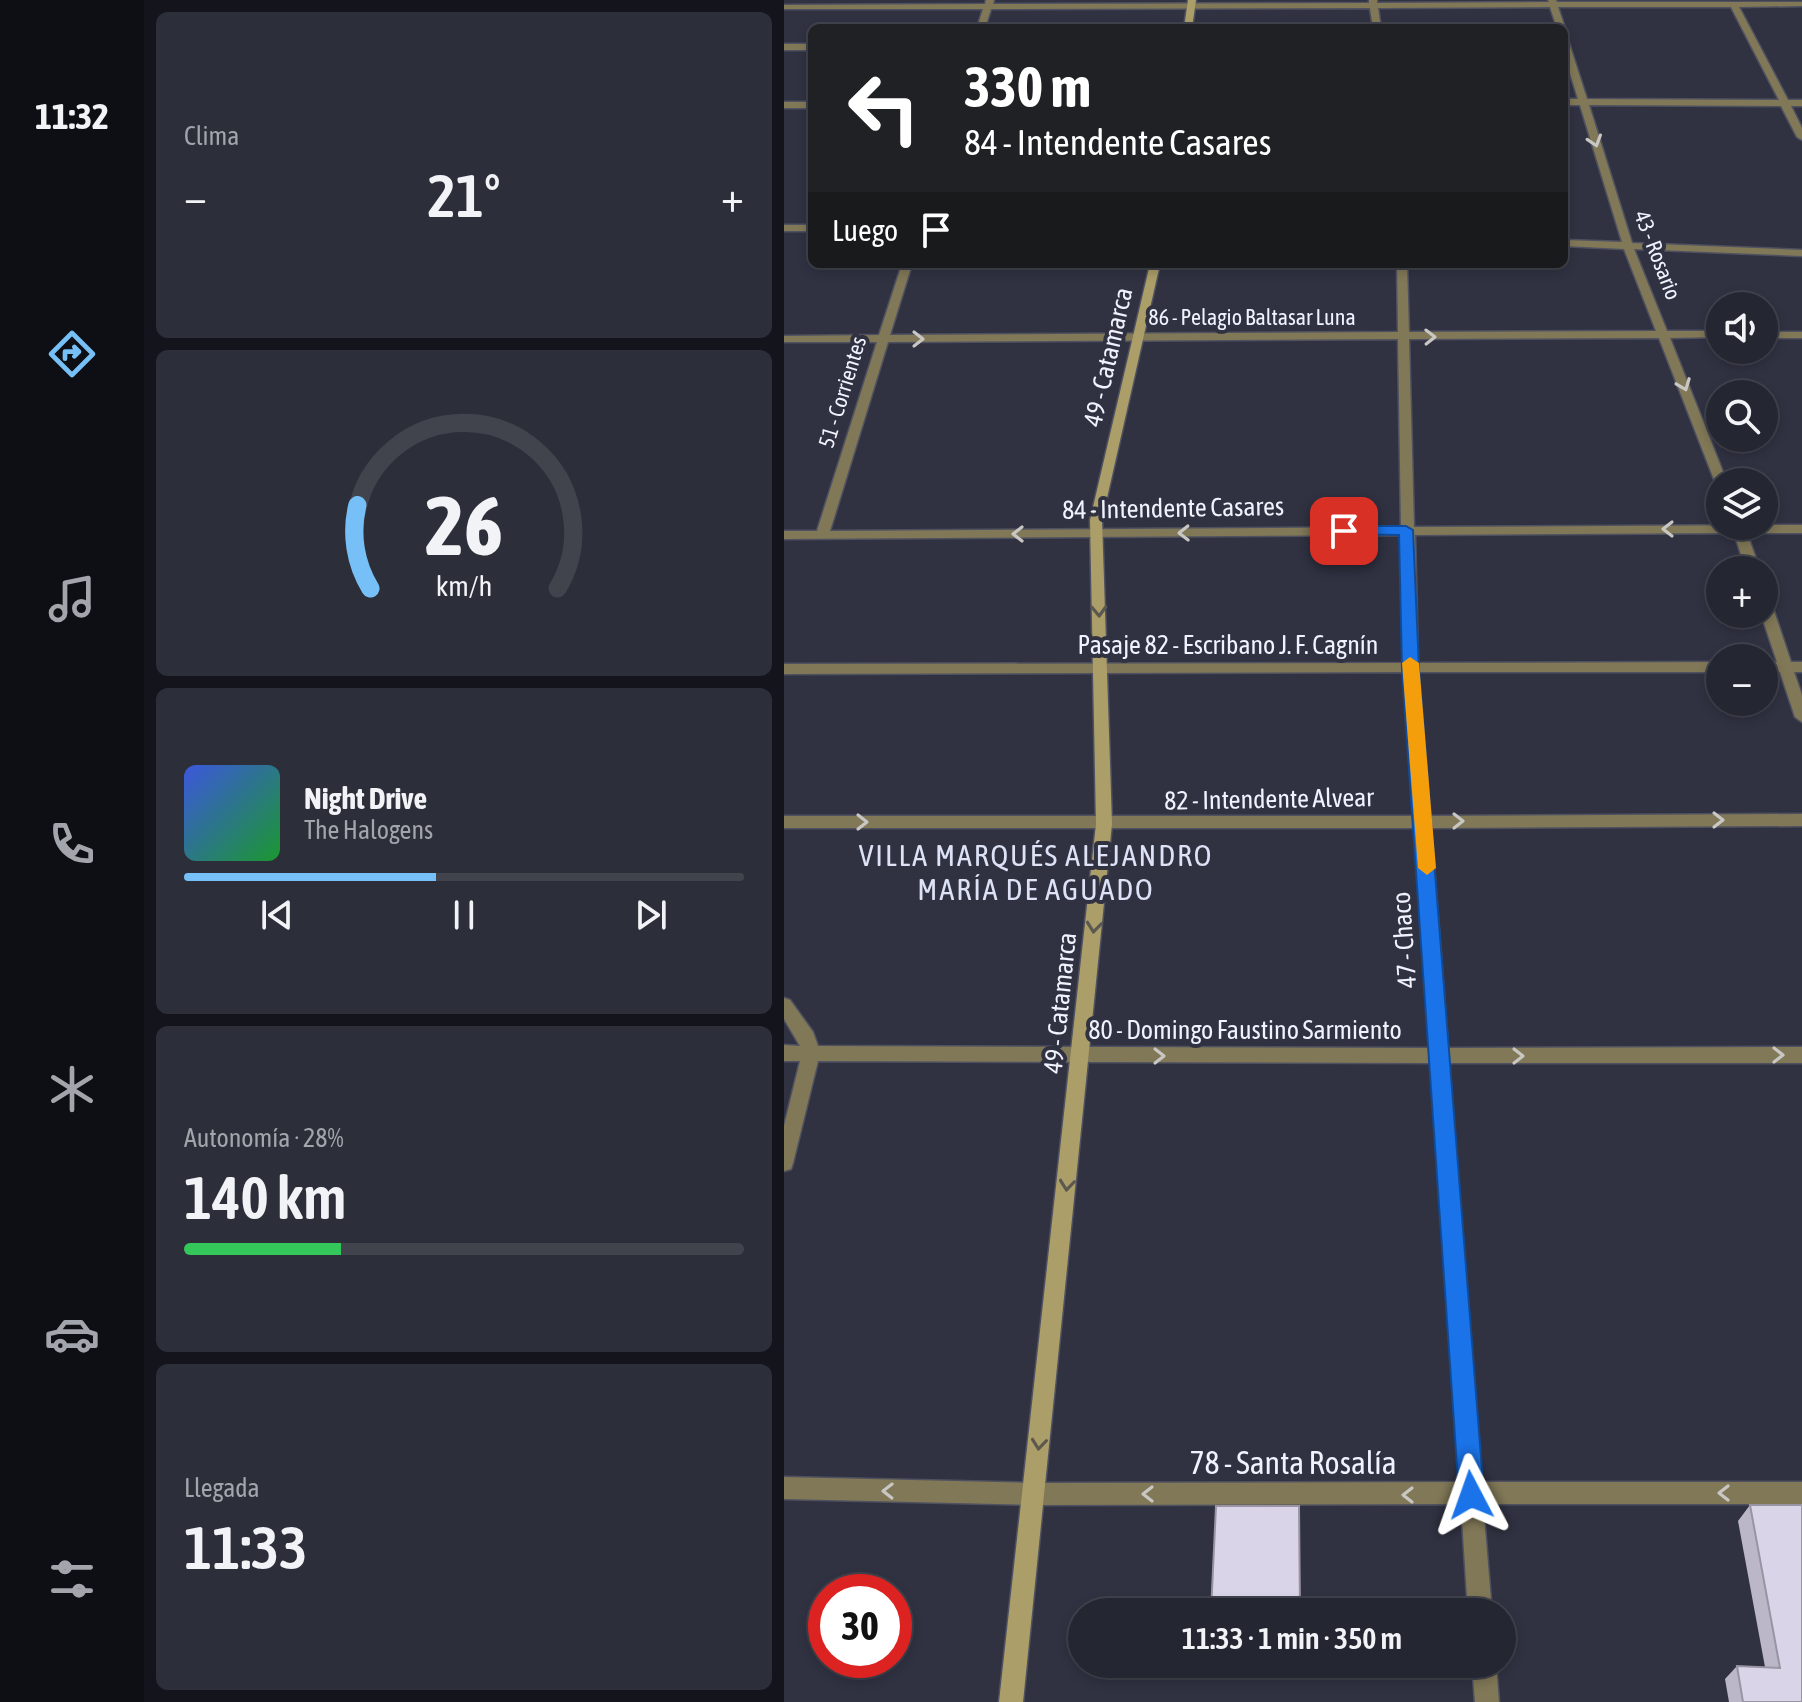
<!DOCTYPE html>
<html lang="es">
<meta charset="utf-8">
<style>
:root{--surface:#242632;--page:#2c2e3a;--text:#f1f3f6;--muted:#a3a5ac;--line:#41434d;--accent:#76c0f7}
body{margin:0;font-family:"Asap Condensed",sans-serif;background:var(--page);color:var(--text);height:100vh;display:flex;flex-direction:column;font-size:30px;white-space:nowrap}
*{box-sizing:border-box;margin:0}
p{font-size:26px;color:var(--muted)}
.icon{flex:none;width:44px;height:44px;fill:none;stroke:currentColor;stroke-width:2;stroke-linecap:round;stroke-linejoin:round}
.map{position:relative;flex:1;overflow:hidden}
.sheet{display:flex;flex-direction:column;gap:12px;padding:12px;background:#14151c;width:640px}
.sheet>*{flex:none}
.hud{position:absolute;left:24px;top:24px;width:760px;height:244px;border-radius:12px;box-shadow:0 4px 12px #0003,0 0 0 2px var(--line);background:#202124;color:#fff;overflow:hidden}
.fabs{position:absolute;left:922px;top:292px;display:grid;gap:16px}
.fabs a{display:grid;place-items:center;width:72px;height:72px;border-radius:50%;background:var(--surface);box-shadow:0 4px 12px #0003,0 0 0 2px var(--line);font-size:40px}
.speed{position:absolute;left:24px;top:1574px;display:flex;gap:16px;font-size:40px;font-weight:700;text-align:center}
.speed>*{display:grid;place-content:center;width:104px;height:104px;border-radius:50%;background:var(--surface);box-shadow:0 4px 12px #0003,0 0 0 2px var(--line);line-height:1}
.speed .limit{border:12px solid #d22;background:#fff;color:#111}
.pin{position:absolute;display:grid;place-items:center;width:68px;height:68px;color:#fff;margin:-34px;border-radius:16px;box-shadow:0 4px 12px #0006}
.me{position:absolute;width:88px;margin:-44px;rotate:356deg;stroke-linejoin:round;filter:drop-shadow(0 0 6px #0008)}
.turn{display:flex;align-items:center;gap:28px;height:168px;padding:0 24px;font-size:36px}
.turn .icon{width:104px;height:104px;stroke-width:2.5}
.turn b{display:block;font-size:56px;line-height:68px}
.then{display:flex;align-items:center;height:76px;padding:0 24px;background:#0003;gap:16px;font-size:30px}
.big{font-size:60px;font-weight:600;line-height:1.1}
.sheet .tile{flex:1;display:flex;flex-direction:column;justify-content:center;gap:12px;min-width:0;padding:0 28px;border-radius:12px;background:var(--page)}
.sheet .dial{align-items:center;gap:0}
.dial svg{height:208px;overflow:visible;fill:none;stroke:var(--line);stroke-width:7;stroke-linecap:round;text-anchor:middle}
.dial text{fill:var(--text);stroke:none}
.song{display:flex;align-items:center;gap:24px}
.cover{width:96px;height:96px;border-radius:12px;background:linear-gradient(135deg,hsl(230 70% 55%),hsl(130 70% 35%))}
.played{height:8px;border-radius:4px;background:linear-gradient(90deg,var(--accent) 45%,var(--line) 45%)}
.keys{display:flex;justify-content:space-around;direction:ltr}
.heat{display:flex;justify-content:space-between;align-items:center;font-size:44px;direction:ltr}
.charge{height:12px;border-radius:6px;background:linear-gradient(90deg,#34c759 28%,var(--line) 0)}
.trip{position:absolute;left:284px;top:1598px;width:448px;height:80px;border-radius:40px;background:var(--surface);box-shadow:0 4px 12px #0003,0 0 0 2px var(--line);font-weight:600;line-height:80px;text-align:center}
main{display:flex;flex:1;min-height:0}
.dock{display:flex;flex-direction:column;width:144px;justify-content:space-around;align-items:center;background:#0e0f14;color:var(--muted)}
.dock .icon{width:56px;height:56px}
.dock .current{color:var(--accent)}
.dock b{font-size:36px;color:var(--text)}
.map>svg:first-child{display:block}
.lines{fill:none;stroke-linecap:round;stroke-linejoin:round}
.street-casing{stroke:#4f5160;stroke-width:3}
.secondary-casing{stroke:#4f5160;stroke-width:3}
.street{fill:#817857;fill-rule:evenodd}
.secondary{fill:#ac9e69;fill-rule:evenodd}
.wall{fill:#bbb6c8}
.building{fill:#dad4e9;stroke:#9994a3;stroke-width:2}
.oneway{stroke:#c9c7c3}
.oneway2{stroke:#5b5850}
.route{fill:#1a73e8;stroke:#114b97;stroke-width:2}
.slow{fill:#f59e0b}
.labels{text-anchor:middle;stroke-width:8;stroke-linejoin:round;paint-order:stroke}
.far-street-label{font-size:22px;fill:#f0f2fd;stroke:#303242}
.street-label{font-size:26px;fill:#f0f2fd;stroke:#303242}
.quarter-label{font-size:30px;letter-spacing:2px;fill:#dee2f6;stroke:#303242}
.near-street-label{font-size:32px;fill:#f0f2fd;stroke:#303242}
</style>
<main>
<nav class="dock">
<b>11:32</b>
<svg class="icon current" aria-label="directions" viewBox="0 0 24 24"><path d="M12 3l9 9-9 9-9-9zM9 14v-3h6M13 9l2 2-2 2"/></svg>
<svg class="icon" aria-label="music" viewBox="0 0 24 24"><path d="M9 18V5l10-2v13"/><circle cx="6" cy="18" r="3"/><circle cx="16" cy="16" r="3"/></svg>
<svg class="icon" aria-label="phone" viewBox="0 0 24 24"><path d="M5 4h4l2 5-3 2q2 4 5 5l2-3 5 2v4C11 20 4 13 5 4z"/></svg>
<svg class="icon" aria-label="climate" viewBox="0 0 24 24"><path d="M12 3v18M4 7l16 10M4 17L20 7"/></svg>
<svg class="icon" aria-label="car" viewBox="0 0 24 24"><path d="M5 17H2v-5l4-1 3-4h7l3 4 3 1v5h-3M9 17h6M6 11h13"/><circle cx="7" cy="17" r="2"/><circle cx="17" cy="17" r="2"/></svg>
<svg class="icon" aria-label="filters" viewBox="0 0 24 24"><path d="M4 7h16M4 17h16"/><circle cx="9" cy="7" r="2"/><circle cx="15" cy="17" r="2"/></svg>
</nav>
<section class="sheet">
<div class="tile"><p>Clima</p>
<div class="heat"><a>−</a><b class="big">21°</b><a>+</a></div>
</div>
<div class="tile dial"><svg viewBox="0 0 100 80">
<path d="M14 69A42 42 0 1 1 86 69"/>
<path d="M14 69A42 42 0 0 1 9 37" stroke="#76c0f7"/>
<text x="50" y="56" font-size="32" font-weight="700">26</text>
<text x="50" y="72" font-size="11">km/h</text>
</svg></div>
<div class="tile">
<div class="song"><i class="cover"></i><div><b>Night Drive</b><p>The Halogens</p></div></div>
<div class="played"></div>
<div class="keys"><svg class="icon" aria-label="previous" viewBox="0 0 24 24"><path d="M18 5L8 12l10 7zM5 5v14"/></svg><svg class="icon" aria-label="pause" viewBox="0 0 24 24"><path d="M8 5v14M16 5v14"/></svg><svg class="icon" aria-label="next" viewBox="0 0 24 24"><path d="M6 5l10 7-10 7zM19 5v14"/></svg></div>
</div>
<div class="tile"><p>Autonomía · 28%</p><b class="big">140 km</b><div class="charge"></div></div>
<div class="tile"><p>Llegada</p><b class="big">11:33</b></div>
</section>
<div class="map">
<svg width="1018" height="1702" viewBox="0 0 1018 1702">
<rect width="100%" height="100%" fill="#303242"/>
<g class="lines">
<defs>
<path id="street" d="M202,0h8l-1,4 376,-1v-3h8v3l172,-1 -1,-2h8l1,2h245v4l-63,1 49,93h14v6h-11l11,22v12l-5,-3 -16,-31 -192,-1 43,138 170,7v6l-168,-7 33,82h53v6l-50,1 57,144h-7v4l-5,-4 -56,-144 -250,1 5,188 388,-2v8h-55l13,37h-14l-12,-37 -319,2 3,128 302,-1v10h-302l12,144 372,-2v12l-371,2 17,220 354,-1v16h-353l32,419h321v22h-319l9,108h-24l-7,-108 -427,1 -250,-6v-22l250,6 426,-1 -29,-419 -613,-2 -25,102 -2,6 -7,2v-45l16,-65h-16v-16l16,1 -16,-27v-21l6,2 23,32 5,14 612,2 -15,-220h-631v-12h630l-10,-144 -620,2v-10l620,-1 -3,-128 -617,4v-8h33l60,-189h-93v-6l95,-1 23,-71h10l-22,71 508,-3 -1,-68h10l2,68 247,-1 -32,-82 -60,-3v-6l58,2 -42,-137h-16v-6h14l-14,-45v-17l4,3 19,59 192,1 -48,-93h-173l7,21 -1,2 -7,-2 -7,-21 -172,1 3,20h-8l-3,-20 -379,1 -6,19h-8l6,-19h-199v-4l201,-1zM614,339l3,188 -571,4 58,-189z
M0,44h28v6h-28z
M0,102h28v6h-28z
M0,225h28v6h-28z
M980,332h38v6h-38z
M980,598l7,4 20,60h11v10h-8l8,23v27l-7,-5 -15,-45h-16v-10h13l-16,-48h3z
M688,1664h24l3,38h-24z"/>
<path id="secondary" d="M404,0h8l-4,28h-8z
M366,264h10l-58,256 10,304 -89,878h-24l97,-878 -6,-304z"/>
</defs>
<use href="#street" class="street-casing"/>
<use href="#secondary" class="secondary-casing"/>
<use href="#street" class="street"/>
<use href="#secondary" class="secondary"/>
</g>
<path class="wall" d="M966,1505l52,197h-73l-4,-23 12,-13 28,1 -27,-146z
M426,1664h90v6h-89z"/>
<path class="building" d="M966,1505h52v197h-59l-6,-36 43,2z
M432,1506h83l1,106h-89z"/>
<defs><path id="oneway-chevron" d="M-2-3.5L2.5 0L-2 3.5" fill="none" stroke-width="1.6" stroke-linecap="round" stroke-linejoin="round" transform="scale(2)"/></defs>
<g class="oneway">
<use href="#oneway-chevron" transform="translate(811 141) rotate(72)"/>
<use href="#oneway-chevron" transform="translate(646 337) rotate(-1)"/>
<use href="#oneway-chevron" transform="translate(134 339)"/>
<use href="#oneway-chevron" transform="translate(900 385) rotate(69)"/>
<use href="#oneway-chevron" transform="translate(884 529) rotate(180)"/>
<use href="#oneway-chevron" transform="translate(400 533) rotate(179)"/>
<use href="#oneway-chevron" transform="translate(234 534) rotate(180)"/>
<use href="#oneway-chevron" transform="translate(934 820)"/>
<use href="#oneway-chevron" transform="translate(674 821)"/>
<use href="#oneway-chevron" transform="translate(78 822)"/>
<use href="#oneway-chevron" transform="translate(994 1055)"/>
<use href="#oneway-chevron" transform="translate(375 1056)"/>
<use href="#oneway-chevron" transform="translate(734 1056)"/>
<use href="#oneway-chevron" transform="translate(104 1491) rotate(-179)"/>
<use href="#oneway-chevron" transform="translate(940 1493) rotate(180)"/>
<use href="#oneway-chevron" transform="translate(364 1494) rotate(-180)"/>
<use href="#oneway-chevron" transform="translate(624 1495) rotate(-180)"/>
</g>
<g class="oneway2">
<use href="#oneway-chevron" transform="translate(315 611) rotate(88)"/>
<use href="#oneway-chevron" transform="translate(310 927) rotate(96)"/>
<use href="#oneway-chevron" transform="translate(283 1185) rotate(96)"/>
<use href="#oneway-chevron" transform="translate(255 1444) rotate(96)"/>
</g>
<path class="route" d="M560,526h62l7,4 6,139 65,826 -4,9 -9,4 -8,-4 -4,-9 -57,-826 -3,-134 -60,-1 -2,-3z"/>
<path class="slow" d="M626,657l9,6 17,205 -9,7 -9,-7 -16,-205z"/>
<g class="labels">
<g class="far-street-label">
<text transform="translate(874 255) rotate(69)" y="8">43 - Rosario</text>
<text x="468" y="325">86 - Pelagio Baltasar Luna</text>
<text transform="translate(58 392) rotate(-73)" y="8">51 - Corrientes</text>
</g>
<g class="street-label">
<text transform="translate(324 357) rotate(-77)" y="9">49 - Catamarca</text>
<text transform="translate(389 508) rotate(-1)" y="9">84 - Intendente Casares</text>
<text x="444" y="654">Pasaje 82 - Escribano J. F. Cagnín</text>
<text transform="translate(485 799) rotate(-1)" y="9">82 - Intendente Alvear</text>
<text transform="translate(620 940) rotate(-94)" y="9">47 - Chaco</text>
<text transform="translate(276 1003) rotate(-84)" y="9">49 - Catamarca</text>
<text x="461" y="1039">80 - Domingo Faustino Sarmiento</text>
</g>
<g class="quarter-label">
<text x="252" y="866">VILLA MARQUÉS ALEJANDRO<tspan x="252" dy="34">MARÍA DE AGUADO</tspan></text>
</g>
<g class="near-street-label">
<text x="509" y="1474">78 - Santa Rosalía</text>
</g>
</g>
</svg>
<div class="fabs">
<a><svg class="icon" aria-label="sound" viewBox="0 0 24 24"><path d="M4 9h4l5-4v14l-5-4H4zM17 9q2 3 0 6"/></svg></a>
<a><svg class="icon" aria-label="search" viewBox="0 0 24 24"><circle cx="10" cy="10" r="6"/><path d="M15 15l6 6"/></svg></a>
<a><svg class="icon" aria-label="layers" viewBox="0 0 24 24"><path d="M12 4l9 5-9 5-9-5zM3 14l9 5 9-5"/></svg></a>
<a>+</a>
<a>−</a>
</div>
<div class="speed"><div class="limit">30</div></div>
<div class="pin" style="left:560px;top:531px;background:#d93025"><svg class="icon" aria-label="arrive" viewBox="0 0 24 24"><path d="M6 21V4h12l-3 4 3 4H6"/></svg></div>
<svg class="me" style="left:687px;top:1495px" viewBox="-20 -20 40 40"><path d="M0-17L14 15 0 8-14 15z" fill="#1a73e8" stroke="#fff" stroke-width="4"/></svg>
<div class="trip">11:33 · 1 min · 350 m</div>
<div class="hud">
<div class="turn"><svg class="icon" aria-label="left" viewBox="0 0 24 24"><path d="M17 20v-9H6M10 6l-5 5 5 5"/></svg><div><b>330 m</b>84 - Intendente Casares</div></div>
<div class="then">Luego<svg class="icon" aria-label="arrive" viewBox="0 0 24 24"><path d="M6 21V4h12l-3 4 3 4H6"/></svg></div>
</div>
</div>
</main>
